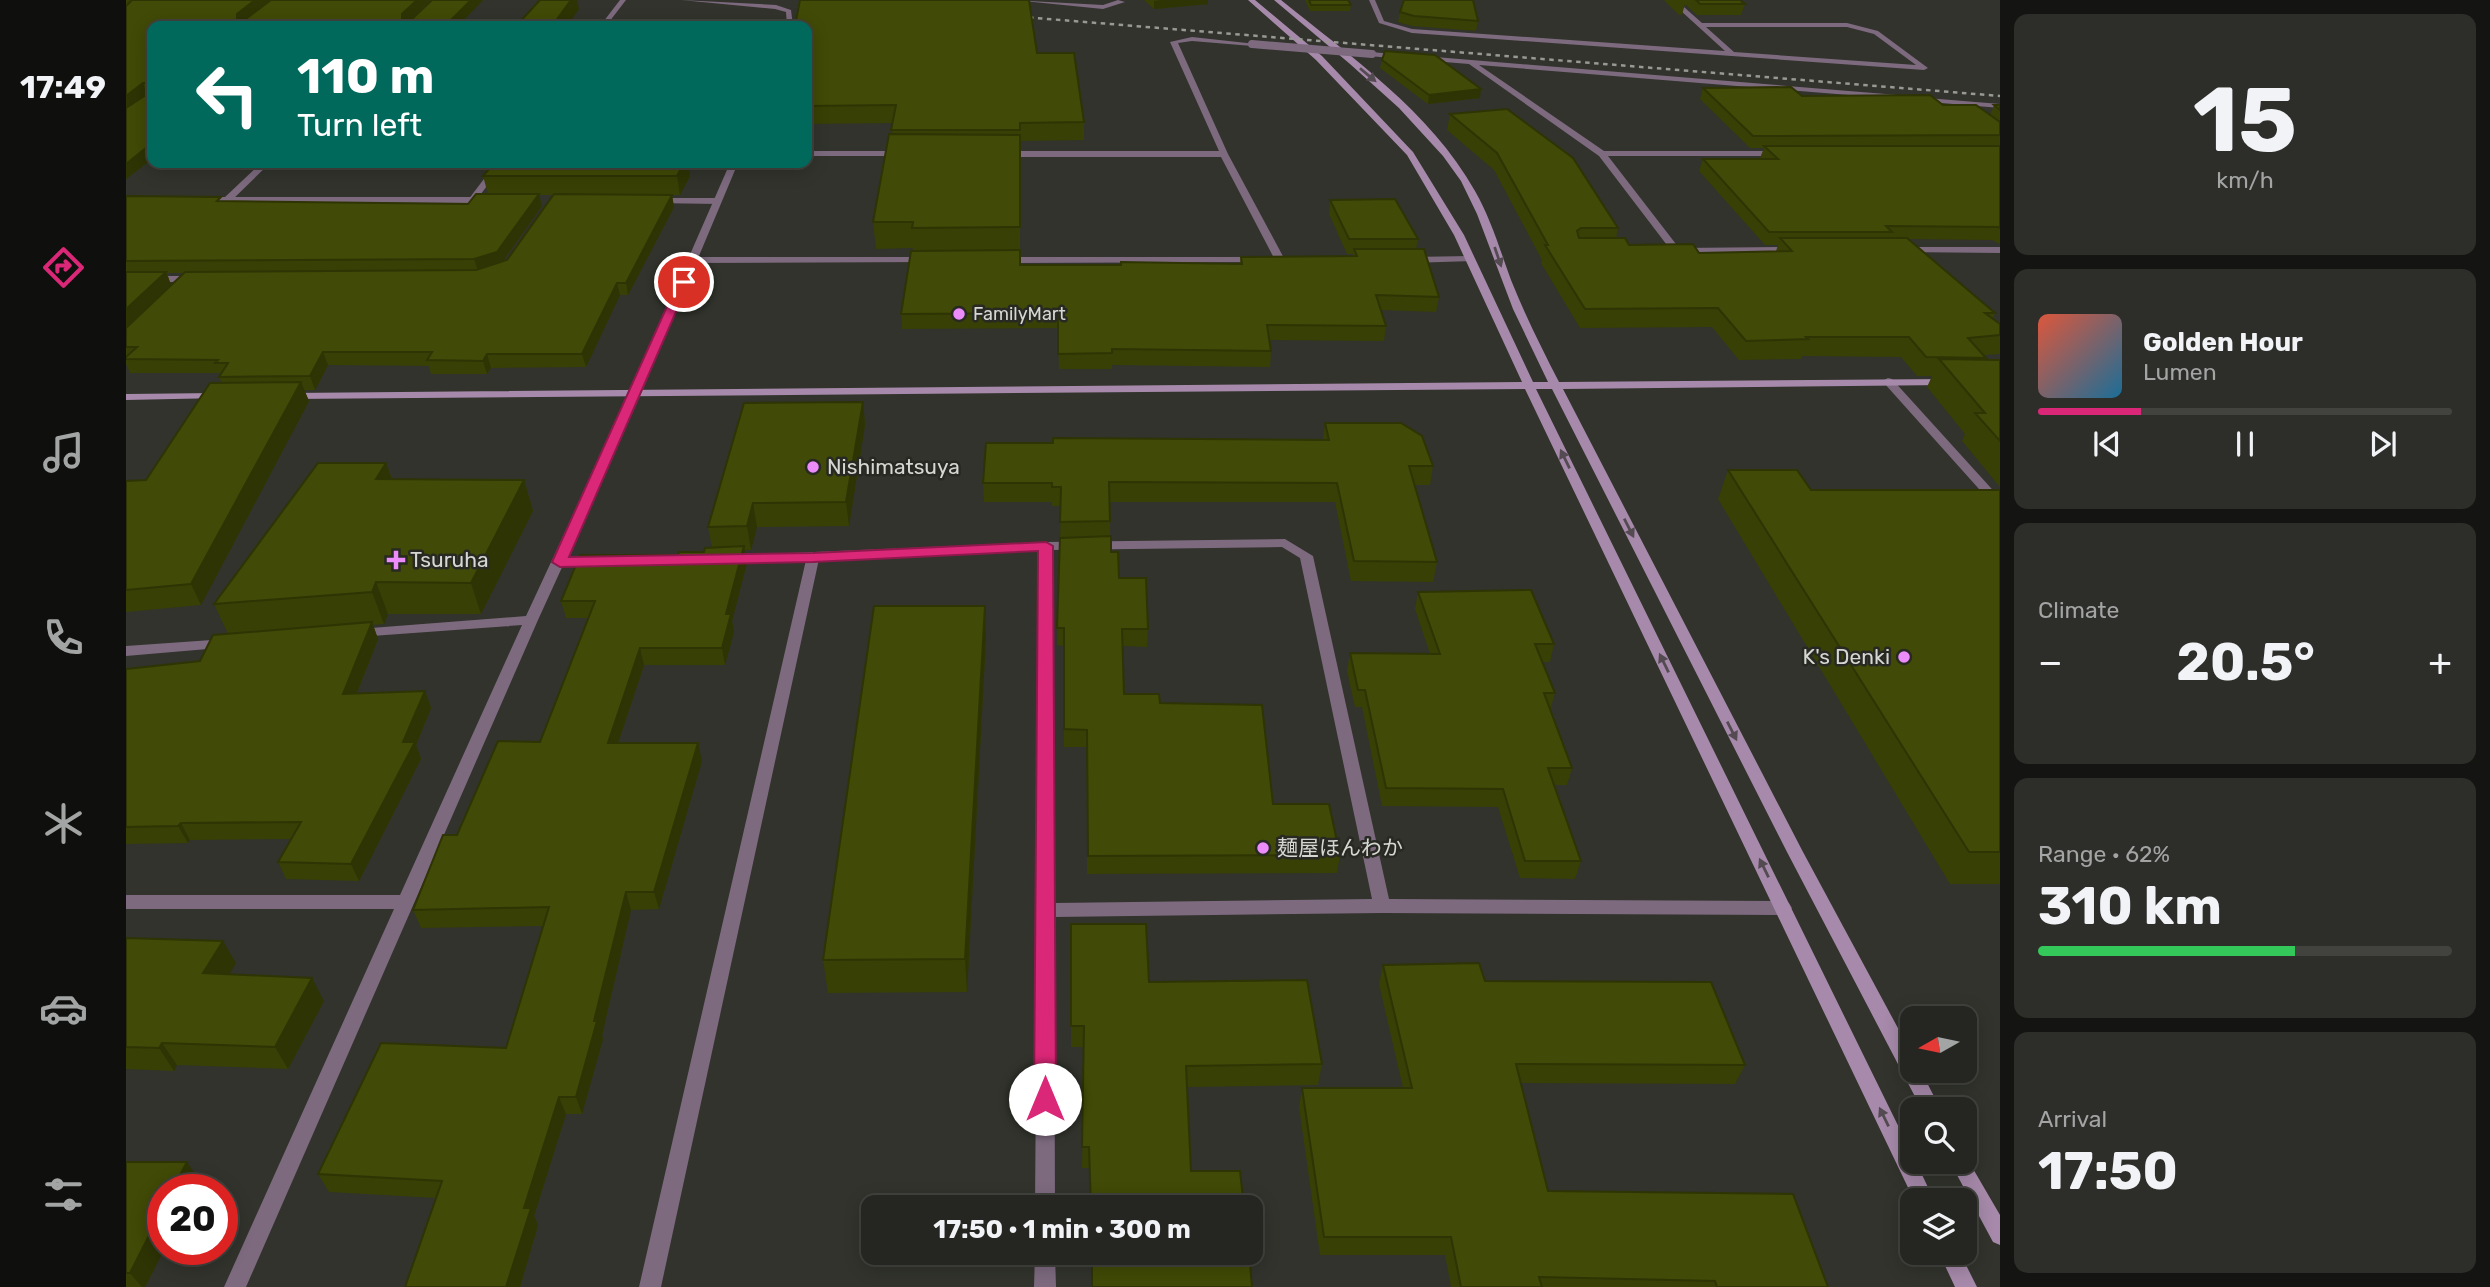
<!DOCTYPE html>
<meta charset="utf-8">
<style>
:root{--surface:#252621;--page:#2d2e2a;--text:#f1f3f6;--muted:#a3a5a5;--line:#42433f;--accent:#db2777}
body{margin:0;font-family:Rubik,"Noto Sans JP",sans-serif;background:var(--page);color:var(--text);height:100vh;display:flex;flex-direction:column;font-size:26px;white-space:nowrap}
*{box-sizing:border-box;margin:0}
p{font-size:23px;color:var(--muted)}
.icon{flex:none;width:38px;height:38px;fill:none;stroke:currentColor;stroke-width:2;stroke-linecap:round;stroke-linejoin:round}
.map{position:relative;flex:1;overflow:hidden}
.details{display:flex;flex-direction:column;gap:14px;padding:14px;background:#141512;width:490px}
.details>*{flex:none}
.banner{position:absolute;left:21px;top:21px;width:665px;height:147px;border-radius:14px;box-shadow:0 4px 18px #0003,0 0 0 2px var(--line);background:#00695c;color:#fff;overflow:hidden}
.needle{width:46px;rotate:261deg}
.tools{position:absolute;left:1774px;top:1006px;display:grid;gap:14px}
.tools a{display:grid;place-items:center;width:77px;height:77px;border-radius:14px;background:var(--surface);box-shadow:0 4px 18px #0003,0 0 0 2px var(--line);font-size:35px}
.speed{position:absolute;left:21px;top:1174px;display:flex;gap:14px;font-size:35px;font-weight:700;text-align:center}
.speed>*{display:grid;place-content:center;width:91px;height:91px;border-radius:50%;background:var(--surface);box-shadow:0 4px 18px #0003,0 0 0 2px var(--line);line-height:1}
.speed .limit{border:10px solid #d22;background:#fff;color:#111}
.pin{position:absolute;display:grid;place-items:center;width:60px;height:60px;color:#fff;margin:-30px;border:4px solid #fff;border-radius:50%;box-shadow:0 2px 7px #0007}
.me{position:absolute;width:77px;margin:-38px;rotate:0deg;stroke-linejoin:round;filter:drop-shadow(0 0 5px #0008)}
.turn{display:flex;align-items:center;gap:24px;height:147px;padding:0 35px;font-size:32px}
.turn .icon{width:91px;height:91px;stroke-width:2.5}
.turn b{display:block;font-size:49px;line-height:60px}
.big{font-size:52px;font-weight:700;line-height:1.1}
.details .card{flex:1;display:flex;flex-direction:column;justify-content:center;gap:10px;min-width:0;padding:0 24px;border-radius:14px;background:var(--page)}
.details .dial{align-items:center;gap:0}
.dial b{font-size:91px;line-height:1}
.song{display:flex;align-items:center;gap:21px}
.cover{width:84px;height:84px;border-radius:10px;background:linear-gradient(135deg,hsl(10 70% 55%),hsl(200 70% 35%))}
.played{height:7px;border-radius:4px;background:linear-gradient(90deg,var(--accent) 25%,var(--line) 25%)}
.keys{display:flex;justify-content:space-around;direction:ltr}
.heat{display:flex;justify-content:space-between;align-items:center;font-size:38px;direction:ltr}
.charge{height:10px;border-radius:5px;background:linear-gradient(90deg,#34c759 62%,var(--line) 0)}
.trip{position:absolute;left:735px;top:1195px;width:402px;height:70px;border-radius:14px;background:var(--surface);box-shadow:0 4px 18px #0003,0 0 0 2px var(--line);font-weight:700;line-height:70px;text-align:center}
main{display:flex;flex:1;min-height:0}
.menu{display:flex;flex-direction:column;width:126px;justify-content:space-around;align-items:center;background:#0f0f0d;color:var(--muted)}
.menu .icon{width:49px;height:49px}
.menu .on{color:var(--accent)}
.menu b{font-size:32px;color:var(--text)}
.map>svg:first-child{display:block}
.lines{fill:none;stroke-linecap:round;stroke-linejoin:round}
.lane{fill:#7d6a7f;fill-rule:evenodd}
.street{fill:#7d6a7f;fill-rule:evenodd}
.secondary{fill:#a78aab;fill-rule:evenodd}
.rail{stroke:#989994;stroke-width:2.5;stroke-dasharray:4.5 4.5;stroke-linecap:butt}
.street-bridge{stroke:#7d6a7f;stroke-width:8}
.wall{fill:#384005;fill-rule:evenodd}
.shaded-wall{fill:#2e3404}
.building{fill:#414a06;stroke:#2e3404;stroke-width:2}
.oneway{fill:#544b52}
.route{fill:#db2777;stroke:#8e194d;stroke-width:2}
.poi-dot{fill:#ec8cfb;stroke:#272922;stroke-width:2.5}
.labels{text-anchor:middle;stroke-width:5;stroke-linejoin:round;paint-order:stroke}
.far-poi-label{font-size:18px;fill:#d6d7d3;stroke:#272922;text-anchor:start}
.poi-label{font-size:21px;fill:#d6d7d3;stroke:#272922;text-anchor:start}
</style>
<main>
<nav class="menu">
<b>17:49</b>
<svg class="icon on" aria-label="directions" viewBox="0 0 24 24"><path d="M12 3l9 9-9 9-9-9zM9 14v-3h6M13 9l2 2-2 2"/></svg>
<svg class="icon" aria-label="music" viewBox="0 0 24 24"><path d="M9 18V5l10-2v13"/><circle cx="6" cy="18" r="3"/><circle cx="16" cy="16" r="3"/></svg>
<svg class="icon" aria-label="phone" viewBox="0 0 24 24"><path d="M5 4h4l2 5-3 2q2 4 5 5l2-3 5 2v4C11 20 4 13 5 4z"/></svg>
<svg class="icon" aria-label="climate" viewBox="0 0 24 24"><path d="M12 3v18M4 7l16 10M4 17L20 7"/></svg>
<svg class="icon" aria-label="car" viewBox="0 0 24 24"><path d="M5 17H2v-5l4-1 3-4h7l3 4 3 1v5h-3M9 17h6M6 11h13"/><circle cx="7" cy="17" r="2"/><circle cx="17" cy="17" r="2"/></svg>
<svg class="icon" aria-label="filters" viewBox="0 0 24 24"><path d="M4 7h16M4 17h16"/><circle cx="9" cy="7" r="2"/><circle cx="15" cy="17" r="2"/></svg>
</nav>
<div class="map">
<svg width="1874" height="1287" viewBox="0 0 1874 1287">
<rect width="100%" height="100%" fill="#31332c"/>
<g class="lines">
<path class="lane" d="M494,0h6l-20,26h-6z
M555,0l95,5 15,5 2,16h-6l-1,-14 -11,-3z
M887,0l90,5 15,-5 7,2 -22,7z
M1243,0h6l9,21 28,8 313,22 -56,-51h7l26,23h145l31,8 50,37 -4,2 -512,-37 -33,-10zM1580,27h141l27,7 42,31 -182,-13z
M1066,37l64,7 -4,2 -60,-5 -14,2 50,111 57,106 -2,2 -8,-2 -54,-103h-220l-4,-3 4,-3h218l-49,-109z
M1246,52l30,3 4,2 -4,2 -33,-3v-4z
M1297,56l475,39 4,2 -4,2 -419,-34 125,86h178v4l-3,1h-171l71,92 114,-1 5,3 -5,3 -117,1 -3,-1 -74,-97 -130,-92 -49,-4v-4z
M1789,97l85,7v4l-82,-7h-3z
M777,151l3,1v4h-99v-5z
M135,163h9l-40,39h-6v-4z
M370,163h8l-29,39h-6l-1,-2z
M604,163h8l-97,231 -103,226 -292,667h-22l170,-378h-268v-14h274l122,-270 -164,12 -7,-4 7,-4 168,-13 103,-222z
M1778,247h96v6l-99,-1v-4z
M0,276h69l5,3 -5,3h-69z
M1762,378l4,1 108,119v11l-4,-1 -112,-125 -2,-2z
M1159,539l28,17 76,343 394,2 6,2 3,5 -3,5 -6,2 -401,-2 -328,4 1,291h-20l5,-658 -221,9 -158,728h-22l167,-727 -77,3 -5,-1 -2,-3 2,-3 322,-14zM1156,547l18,11 72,341 -318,4 -2,-353z
M100,639l7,5 -2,3 -105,9v-10z
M909,1253h20l1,34h-22z"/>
<path class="street" d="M78,197h285l4,3 -4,3 -288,-1 -1,-2z
M530,198h62l4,3 -4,3 -65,-1v-4z
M1345,256l3,1v4l-65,2 -5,-3 5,-3z
M801,257l3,1v4l-237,1 -5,-3 5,-3z
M1133,257l3,1v4l-259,1 -5,-3 5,-3z"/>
<path class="secondary" d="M1122,0h7l67,56 91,96 51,83 69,147h15l-35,-73 -36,-95 -16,-33 -18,-25 -44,-48 -49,-44 -76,-64h7c69,56 150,112 194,191 16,28 25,59 36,89 14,35 31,69 48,102l387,-3 6,3 -6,3 -383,4 240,463 110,204v15h8l20,39h-19l-135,-258 -235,-463h-16l377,767v6h3l18,38h-20l-389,-811 -1235,10 -6,-3 6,-3 1232,-11 -68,-147 -47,-80 -91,-95z
M91,393l6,3 -2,2 -95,2v-6z
M1839,1155l35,60v30l-7,-3 -43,-80h15z
M1813,1253h21l17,34h-22z"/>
<path class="rail" d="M885,16l989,80"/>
<path class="street-bridge" d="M1126,44l120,10"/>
</g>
<path class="wall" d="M0,0h304l-18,18 71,-18 -25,26h-306v133l-26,20z
M1018,0h64v4l-54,5z
M1179,0h43l3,5 -1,6h-40z
M1538,0h76l5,4 -4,11h-44l-12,-11 -3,11h-3z
M1274,12l78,9 -2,10 -64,-5 -14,-4z
M681,26l230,27 47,69v18l-64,1v124l220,-1 1,-7 112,-1v-2h-6l-18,-40 1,-14 88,39 -2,10 23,48 -3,15 -55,-2 5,16 -2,15 -115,-1 2,11 -1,16 -158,-2v4h-53l-1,-41 -156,1 -1,-15 12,-66 -37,1 -3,-27 19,-88 1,-11 -86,1z
M1256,60l98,38 -52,6 -48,-36z
M1577,88l99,8 141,9 47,10 4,-10h6v139l-8,-4 -83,-1 86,74 -2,6 7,5v30l-16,1 2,3 -1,2h15v127l-38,-46 3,-7 -38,-47 5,-11h-15l-16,-19 -99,-1 -1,3 -62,1 -27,-33 -132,1 -39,-65 1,-3 -48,-90 -47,-40 3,-16 168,114 -2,10 13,7 70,8 77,-2 2,-6h-13l-66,-74 4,-12h58l-1,-1 4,-10h-14l-50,-49z
M357,176h207l-10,19h-8l2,12 -46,88h-8l-34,72 -95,1 -4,6h-56l-2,-8 -101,-1 -13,25h-11l5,11 -108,204 -75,7v-131l20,-1 76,-97 -3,-6 1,-4h-90l-4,-9v-168l97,5 245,3 20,-10zM413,195h14l-46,65 -4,1 39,-55zM41,273h17l-13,12z
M737,402l2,23 -16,101 -92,1 -6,23h-6l2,13 -15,58 2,11 -9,33h-81l-26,78 84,18 -43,148 -28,1 -29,125 1,4 -21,75h-16l-32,102 4,9 -18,62h-115l31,-89 -107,-6 -11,-18 188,-126 38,-122 -123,2 -8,-18 44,-75 83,-93 49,-124h-23l-5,-17 117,-46 26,-3 8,-5 -4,-20z
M1199,423l108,43 -3,19h-15l22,77 -4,20 -82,-1 -16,-79h-225v35l1,15 8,26 29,51 -1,18 -24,-1 1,48 36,9 113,101 67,51 -3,18 -250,1v-127h-23v-101l-7,-1 4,-139h-9v-4h-68l-1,-19 70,-40 270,-3z
M260,463l6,16 132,1 9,31 -52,103h-93l-4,10 -11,1 5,14 -21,54 68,-2 6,17 -15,37 5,14 -62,122 -73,-2 -8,-17 13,-23 -101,1 -2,3 -62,1v-175l74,-8 28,-27 -14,-30z
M1602,470l83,20h189v394h-50l-232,-385z
M1292,592l136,52 -4,18h-8l13,31 -5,17 22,58 -5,17h-12l26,76 -6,18 -55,-1 -22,-71 -116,-1 -20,-99h-7l-8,-36 3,-18 80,1 -15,-45z
M859,606l1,32 -19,354 -139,1 -5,-33z
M945,924l78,58 173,82 -4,21 -131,2 4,84 53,37h-154l-1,-40h-7l2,-121h-13z
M0,938l110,25 -7,11 95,27 -36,68 -111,-4 -3,6 -48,-2z
M1257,965l102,16 260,84 -10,19 -214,-1 27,108 280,96h-377l-6,-32h-125l-21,-148 3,-19h101l-24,-104z
M0,1162l73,18 -54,107h-19z"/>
<path class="shaded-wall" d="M129,0h17l-32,26 -3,-8v-4z
M291,0h13l-25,24 -3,-6v-4z
M345,0h12l-25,26h-13z
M445,0h6l2,9 -12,17h-15z
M1035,0h47v4l-54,5v-8z
M17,83l4,11 -21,17v-15z
M1355,89l-1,9 -52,6 1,-9z
M26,143v16l-26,20v-15z
M558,163h4l2,13 -10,19 -3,-19z
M413,194l3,12 -42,59 -22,6 -4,-12z
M546,195l2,12 -46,88 -2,-12z
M40,272l5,13 -45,42v-18z
M491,283l3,12 -34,72 -4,-13z
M197,352l5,13 -13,25 -5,-14z
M361,354l4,14 -4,6 -4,-13z
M175,382l8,19 -108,204 -10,-21z
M737,402l2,23 -16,101 -3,-24z
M260,463l11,31 -21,-15z
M398,480l9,31 -52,103 -10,-31z
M627,503l4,24 -6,23 -4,-24z
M618,546l3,17 -15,58 2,11 -9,33 -3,-17 4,-34z
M250,582l12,32 -4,10 -12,-32z
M859,606l1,32 -19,354 -2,-33z
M246,622l6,17 -28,71 -7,-16z
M514,648l4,17 -32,96 -4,-18z
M299,691l6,17 -15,37 5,14 -62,122 -8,-17z
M572,743l4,18 -43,148 -5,-17z
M55,823l9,17 -2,3 -10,-17z
M500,892l5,18 -29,125 1,4 -21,75 -6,-17z
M97,941l13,22 -19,33 -14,-23z
M186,978l12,23 -36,68 -13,-22z
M36,1043l15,22 -3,6 -15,-23z
M433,1097l7,17 -32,102 4,9 -18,62h-14l18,-79z
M61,1162l12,18 -5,10h-22z
M37,1208v42h1l-19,37h-3l-12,-14z"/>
<path class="building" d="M6,0h123l-18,14v4h10l24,-18h146l-15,14v4h11l19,-18h39l-26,26h-293v117l-26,21v-56l23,-15 1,-10h-7l-17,13v-90z
M414,0h31l-19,26h-36z
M674,0h229l8,53h37l10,69 -64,1v7h-129l5,-25 -89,1v-80h-12z
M1183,0h39l3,5h-40z
M1278,0h69l5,21 -64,-5 -14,-4z
M1570,0h44l5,4h-45z
M1259,51l50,4 46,34 -52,6 -47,-35z
M1665,87l11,9 128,-1 13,10h33l24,17v13l-247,1 -50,-48z
M1868,105h6v5z
M1381,109l66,49 45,70h-37l-4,3 2,7h46l4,7 64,-1 6,9 93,-2 -12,-13h127l88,75h-10l15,11v11l-32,3 18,20 -60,-1 -17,-20h-103l2,2 -62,2 -28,-33 -133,1 -40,-64h3l-51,-92 -47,-39z
M763,134l131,1v92l-108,1 1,-6h-40z
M1638,146h236v82l-2,-1 -112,-1 6,6h-123l-66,-73h75z
M368,163h190l-7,13h-194z
M350,194h63l-42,58 -23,7 -348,2v-65l95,1 -4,4 251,3z
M428,194l118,1 -46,88h-9l-35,71h-95l-4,7 -56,-1 5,-8h-109l-13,24 -91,1 9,-14h-13l3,-3 -92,-1v-2l11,-10h-11v-19l59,-56 291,-2 31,-10z
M1269,199l23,40h-69l-19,-39z
M1228,249h70l15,48 -63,-2 10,31 -119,-1 4,26 -159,-2v4l-54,1v-41l-157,1 10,-63 109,-1v15h101v-3l121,2 -1,-7 116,-1z
M0,272h40l-40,37z
M1813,359l61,1v81l-25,-28h10z
M175,382l-110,202 -65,6v-109l20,-1 64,-97z
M737,402l-17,100 -93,1 -6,23 -39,1 36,-124z
M1199,423h76l21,13 11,30h-24l28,96 -83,-1 -17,-78 -228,-1 1,39 -50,1 1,-35h-9v-4h-69l3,-40h67v-5l276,2z
M192,463h68l-10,16 148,1 -53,103 -95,-1 -4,10 -158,12z
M1602,470h69l14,20h189v362h-31z
M985,536v16h7l1,26h27l2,51h-26l2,65h35l1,9 102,2 11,99h56l11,51 -252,1 -1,-126 -23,-1v-101h-7l3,-90z
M618,546l-18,68h5l-9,34h-82l-32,95h90l-44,149h-28l-32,129h3l-21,76h-17l-35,111h7l-25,79h-101l37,-106 -124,-7 63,-131 125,5 43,-141 -136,3 30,-75h14l41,-94 42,1 55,-141h-34l19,-46h98l1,-3h25l1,-4z
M1405,590l23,54h-19l20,49h-11l28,75h-24l33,93h-56l-22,-72 -117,-1 -21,-98h-7l-8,-37 90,1 -22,-62z
M748,606h111l-20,353 -142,1z
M246,622l-29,72 82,-3 -22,51h12l-64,122 -73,-2 23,-40 -120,1 -3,3 -52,1v-158l74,-8 13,-26z
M945,924h75l3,58 158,-2 15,84 -136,2 5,105h49l4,37h-153l-2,-61h-7l2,-121h-13z
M0,938l97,3 -20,32 109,5 -37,69 -113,-4 -3,5 -33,-1z
M1353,963l6,18 226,1 34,83 -229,-1 32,127 245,3 35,93h-111l-2,-6 -176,-4 3,10h-81l-10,-50h-127l-22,-149h110l-29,-123z
M0,1162h61l-15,28h-9v18l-33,65h-4z
M966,1253h157l3,34h-160z"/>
<defs><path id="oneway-solid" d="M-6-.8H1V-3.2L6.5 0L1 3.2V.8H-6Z" transform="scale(1.75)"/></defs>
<g class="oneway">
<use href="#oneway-solid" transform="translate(1242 75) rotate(40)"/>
<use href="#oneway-solid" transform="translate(1372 257) rotate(71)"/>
<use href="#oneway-solid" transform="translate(1439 459) rotate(-116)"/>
<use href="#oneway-solid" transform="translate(1503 528) rotate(63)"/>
<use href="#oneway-solid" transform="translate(1538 663) rotate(-116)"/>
<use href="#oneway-solid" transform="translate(1606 731) rotate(63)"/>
<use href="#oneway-solid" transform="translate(1638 868) rotate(-116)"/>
<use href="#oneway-solid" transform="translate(1758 1117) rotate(-116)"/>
</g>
<path class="route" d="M558,279l5,3 -120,275 244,-4 233,-11 7,4 3,553 -3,7 -8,3 -7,-3 -4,-7 4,-548 -225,11 -253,5 -8,-5 126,-280z"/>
<g class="poi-dot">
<circle cx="833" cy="314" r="7"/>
<circle cx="687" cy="467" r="7"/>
<path d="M266.5 549.5h7v7h7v7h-7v7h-7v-7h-7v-7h7z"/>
<circle cx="1778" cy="657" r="7"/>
<circle cx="1137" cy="848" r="7"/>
</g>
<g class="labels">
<g class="far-poi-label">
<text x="847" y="320">FamilyMart</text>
</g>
<g class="poi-label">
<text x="701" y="474">Nishimatsuya</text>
<text x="284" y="567">Tsuruha</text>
<text x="1764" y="664" text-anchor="end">K's Denki</text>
<text x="1151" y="855">麺屋ほんわか</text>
</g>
</g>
</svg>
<div class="tools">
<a><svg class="needle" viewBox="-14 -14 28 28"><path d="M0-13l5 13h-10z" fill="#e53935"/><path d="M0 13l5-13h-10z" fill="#a3a5a5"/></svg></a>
<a><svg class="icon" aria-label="search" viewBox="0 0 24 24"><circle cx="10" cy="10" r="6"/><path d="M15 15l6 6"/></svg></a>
<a><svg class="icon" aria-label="layers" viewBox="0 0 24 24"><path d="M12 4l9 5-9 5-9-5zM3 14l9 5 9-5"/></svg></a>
</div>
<div class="speed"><div class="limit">20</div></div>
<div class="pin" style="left:558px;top:282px;background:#d93025"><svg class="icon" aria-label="arrive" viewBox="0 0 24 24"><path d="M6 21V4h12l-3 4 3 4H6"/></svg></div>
<svg class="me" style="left:919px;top:1099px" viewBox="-20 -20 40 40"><circle r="19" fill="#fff"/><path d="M0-13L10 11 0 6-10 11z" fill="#db2777"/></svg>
<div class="trip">17:50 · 1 min · 300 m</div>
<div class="banner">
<div class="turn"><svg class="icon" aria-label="left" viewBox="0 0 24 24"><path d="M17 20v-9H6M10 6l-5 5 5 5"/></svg><div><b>110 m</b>Turn left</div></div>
</div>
</div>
<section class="details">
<div class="card dial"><b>15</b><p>km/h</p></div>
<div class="card">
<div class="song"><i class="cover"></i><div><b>Golden Hour</b><p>Lumen</p></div></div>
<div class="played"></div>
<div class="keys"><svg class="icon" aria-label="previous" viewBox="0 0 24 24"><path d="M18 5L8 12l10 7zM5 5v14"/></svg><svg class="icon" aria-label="pause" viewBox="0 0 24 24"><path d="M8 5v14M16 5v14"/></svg><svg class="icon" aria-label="next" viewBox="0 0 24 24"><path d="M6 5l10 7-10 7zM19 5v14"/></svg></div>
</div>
<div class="card"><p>Climate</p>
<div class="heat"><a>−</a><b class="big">20.5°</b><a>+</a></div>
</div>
<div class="card"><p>Range · 62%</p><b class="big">310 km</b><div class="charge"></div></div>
<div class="card"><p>Arrival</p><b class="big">17:50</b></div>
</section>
</main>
